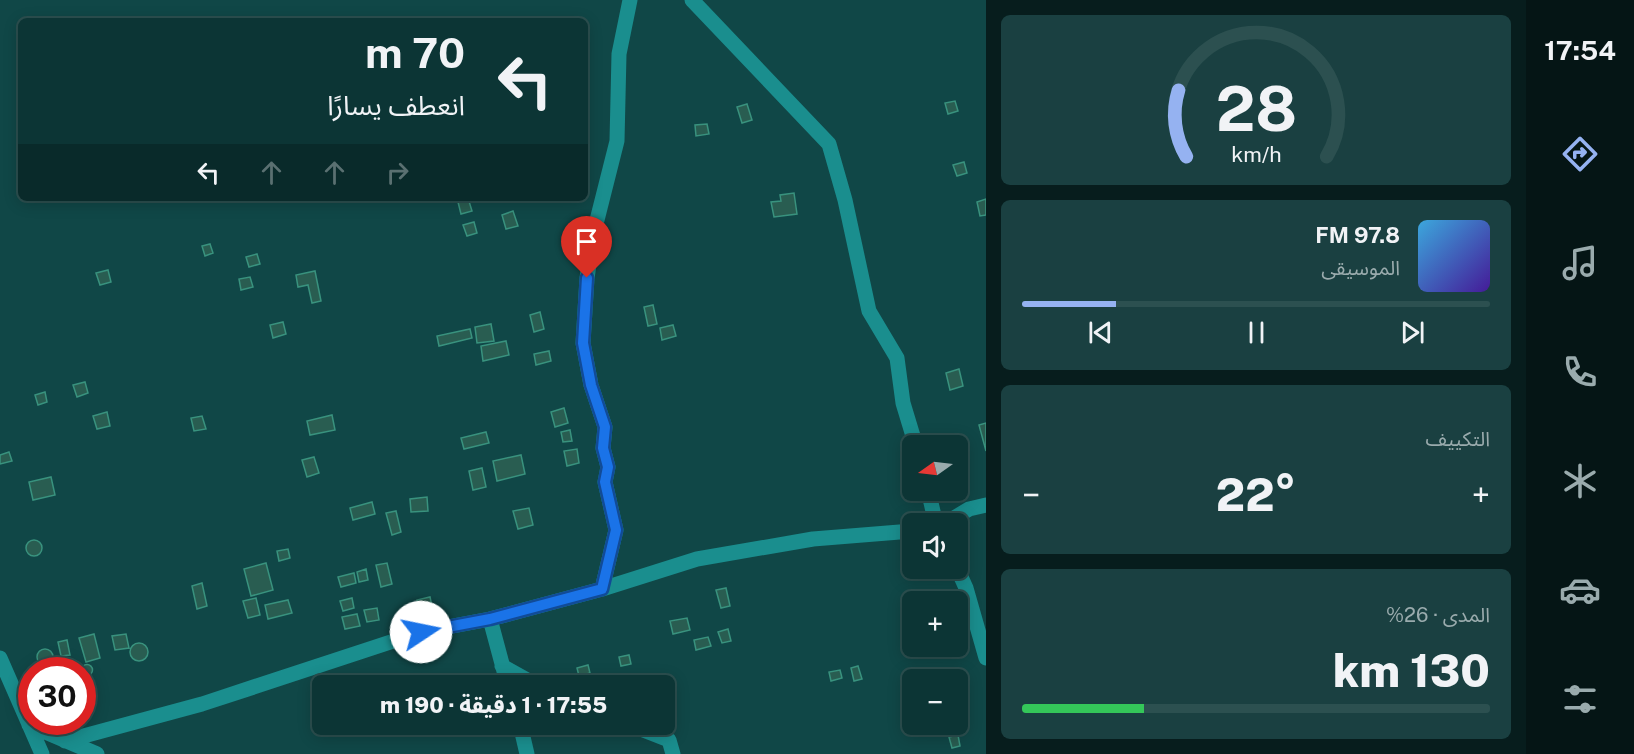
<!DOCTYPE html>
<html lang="ar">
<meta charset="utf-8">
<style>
:root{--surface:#0c3535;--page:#1a4041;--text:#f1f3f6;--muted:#9aabad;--line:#2c5050;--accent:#95b2f1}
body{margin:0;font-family:"Public Sans","Noto Sans Arabic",sans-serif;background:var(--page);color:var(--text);direction:rtl;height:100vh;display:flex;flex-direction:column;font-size:22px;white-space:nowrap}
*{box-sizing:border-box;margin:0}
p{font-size:20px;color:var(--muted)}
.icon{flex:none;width:33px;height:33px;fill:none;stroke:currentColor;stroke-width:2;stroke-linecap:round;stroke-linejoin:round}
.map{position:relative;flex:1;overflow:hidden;direction:ltr}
.side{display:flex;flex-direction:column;gap:15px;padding:15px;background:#071d1d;width:540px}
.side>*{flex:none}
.hud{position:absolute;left:18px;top:18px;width:570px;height:183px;border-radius:9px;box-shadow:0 3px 15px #0003,0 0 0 2px var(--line);direction:rtl;background:#0c3535;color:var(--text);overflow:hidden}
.needle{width:39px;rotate:256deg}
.fabs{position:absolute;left:902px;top:435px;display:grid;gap:12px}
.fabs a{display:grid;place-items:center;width:66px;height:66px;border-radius:9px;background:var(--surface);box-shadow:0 3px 15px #0003,0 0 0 2px var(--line);font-size:30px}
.speed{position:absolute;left:18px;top:657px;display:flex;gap:12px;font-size:30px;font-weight:700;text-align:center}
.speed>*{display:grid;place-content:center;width:78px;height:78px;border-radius:50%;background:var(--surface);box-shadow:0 3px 15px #0003,0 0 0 2px var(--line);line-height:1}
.speed .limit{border:9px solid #d22;background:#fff;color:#111}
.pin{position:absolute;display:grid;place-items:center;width:51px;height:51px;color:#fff;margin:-62px -26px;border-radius:50% 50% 50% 0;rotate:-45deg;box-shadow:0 0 6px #0007}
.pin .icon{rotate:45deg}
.me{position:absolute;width:66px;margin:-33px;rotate:79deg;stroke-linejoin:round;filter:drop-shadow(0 0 4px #0008)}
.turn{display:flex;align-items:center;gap:21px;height:126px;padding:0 24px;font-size:27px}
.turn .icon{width:78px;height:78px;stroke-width:2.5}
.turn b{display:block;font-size:42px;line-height:51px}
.lanes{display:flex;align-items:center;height:57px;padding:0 24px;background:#0003;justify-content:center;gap:30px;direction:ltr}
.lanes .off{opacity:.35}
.big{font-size:45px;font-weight:800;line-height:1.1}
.side .widget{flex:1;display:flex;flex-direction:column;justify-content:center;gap:9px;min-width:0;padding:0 21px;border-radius:9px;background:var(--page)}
.side .dial{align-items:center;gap:0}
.dial svg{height:156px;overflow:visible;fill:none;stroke:var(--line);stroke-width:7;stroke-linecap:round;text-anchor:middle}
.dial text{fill:var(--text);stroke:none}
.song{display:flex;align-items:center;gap:18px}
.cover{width:72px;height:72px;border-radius:9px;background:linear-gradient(135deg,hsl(200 70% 55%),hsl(260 70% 35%))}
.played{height:6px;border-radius:3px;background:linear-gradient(90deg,var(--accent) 20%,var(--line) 20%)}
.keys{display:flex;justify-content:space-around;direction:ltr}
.heat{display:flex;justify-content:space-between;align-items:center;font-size:33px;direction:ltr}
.charge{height:9px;border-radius:4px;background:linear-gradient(90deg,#34c759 26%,var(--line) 0)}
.trip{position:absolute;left:312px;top:675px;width:363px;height:60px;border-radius:9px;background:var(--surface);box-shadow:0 3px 15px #0003,0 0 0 2px var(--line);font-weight:800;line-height:60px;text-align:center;direction:rtl}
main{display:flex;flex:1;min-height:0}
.menu{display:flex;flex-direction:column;width:108px;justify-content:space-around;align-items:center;background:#051515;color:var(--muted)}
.menu .icon{width:42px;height:42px}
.menu .active{color:var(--accent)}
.menu b{font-size:27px;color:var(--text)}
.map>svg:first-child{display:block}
.building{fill:#295d51;stroke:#39927e;stroke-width:1.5}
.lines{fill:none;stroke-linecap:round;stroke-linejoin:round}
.minor{stroke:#1a8e8e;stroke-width:15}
.route-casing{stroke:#114b97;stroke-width:15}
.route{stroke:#1a73e8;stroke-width:10}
</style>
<main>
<nav class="menu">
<b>17:54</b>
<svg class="icon active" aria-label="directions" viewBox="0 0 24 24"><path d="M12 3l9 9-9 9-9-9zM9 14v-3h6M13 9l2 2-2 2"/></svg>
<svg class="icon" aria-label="music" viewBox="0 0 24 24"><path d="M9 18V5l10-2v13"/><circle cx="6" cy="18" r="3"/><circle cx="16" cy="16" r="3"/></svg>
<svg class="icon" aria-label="phone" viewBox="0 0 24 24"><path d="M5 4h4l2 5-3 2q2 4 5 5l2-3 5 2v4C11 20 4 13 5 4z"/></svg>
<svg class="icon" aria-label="climate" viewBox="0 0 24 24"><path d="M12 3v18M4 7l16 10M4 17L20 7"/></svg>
<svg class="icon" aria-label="car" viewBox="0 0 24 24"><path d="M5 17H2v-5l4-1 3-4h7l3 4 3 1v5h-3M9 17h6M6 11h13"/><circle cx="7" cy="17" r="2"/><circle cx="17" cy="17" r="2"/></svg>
<svg class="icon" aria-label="filters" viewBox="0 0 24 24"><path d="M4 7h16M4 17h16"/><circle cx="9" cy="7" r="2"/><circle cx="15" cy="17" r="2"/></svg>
</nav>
<section class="side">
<div class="widget dial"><svg viewBox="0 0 100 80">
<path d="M14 69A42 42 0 1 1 86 69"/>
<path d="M14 69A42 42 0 0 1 10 35" stroke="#95b2f1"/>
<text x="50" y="56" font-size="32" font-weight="700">28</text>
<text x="50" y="72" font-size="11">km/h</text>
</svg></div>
<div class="widget">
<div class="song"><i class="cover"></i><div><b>97.8 FM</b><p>الموسيقى</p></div></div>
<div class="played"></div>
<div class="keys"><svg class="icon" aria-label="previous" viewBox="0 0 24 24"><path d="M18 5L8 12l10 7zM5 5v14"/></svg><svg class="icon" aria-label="pause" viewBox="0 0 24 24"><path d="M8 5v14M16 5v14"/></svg><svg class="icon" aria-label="next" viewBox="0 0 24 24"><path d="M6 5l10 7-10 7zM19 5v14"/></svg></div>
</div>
<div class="widget"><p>التكييف</p>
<div class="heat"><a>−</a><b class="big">22°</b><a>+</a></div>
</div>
<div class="widget"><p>المدى · 26%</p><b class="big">130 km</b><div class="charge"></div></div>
</section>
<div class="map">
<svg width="986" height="754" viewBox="0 0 986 754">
<rect width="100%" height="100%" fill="#104747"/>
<path class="building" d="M955,101l3,10 -10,3 -3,-11z
M747,104l5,16 -10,3 -5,-16z
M707,124l2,10 -13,2 -1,-11z
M964,162l3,11 -10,3 -4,-11z
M794,193l3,21 -23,3 -3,-15 10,-1 -1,-6z
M457,198h11l4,13 -11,3z
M986,199v16l-6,1 -3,-14z
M513,211l5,15 -12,3 -4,-14z
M474,222l3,11 -10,3 -4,-11z
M210,244l3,9 -8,3 -3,-10z
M257,254l3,10 -11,3 -3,-10z
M108,270l3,12 -11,3 -4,-12z
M315,271l6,30 -9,2 -4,-18 -10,2 -2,-12z
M250,277l3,10 -12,3 -2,-11z
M653,305l4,19 -9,2 -4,-19z
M540,312l4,17 -10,3 -4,-17z
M283,322l3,12 -13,4 -3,-13z
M491,324l3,17 -17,2 -2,-16z
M673,325l3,11 -14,4 -2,-12z
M470,329l2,9 -33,8 -2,-10z
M506,341l3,14 -26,6 -2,-15z
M549,351l2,10 -15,4 -2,-11z
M959,369l4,17 -13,4 -4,-17z
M85,382l3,11 -11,4 -4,-12z
M45,392l2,10 -9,3 -3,-10z
M564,408l4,15 -13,4 -4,-15z
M107,412l3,14 -13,3 -4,-13z
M332,415l3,15 -25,5 -3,-14z
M202,416l4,13 -12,2 -3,-13z
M986,423v28l-7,-26z
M570,430l2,11 -9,1 -2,-10z
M486,432l3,11 -25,6 -3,-11z
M577,449l2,14 -12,3 -3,-15z
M9,452l3,9 -12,3v-9z
M521,455l4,19 -28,7 -4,-20z
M314,457l5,16 -12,4 -5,-17z
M482,468l4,19 -13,3 -4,-19z
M51,477l4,18 -22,5 -4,-18z
M427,497l1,14 -17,1 -1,-13z
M372,502l3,12 -22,6 -3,-12z
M529,508l4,17 -15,4 -5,-18z
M396,511l5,21 -9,3 -6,-22z
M26 548a8 8 0 1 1 16 0a8 8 0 1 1-16 0Z
M288,549l2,9 -11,3 -2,-10z
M266,563l7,27 -22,6 -7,-27z
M387,563l5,21 -11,3 -5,-22z
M366,569l2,11 -9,2 -2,-10z
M354,573l2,10 -15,4 -3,-10z
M202,583l5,23 -10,3 -5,-23z
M726,588l4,18 -9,2 -5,-18z
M430,597l2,9 -13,3 -2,-9z
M256,598l4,17 -12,3 -5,-17z
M352,598l2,10 -11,3 -3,-10z
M288,600l4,13 -24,6 -3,-14z
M377,608l2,12 -12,2 -3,-12z
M357,614l3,12 -15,3 -3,-12z
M687,618l3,12 -17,4 -3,-13z
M728,629l3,12 -9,2 -4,-11z
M94,634l6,24 -14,4 -7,-24z
M126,634l3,14 -14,2 -3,-14z
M708,637l3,9 -15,4 -2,-10z
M67,640l3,15 -9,1 -3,-14z
M130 652a9 9 0 1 1 18 0a9 9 0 1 1-18 0Z
M37 657a8 8 0 1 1 16 0a8 8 0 1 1-16 0Z
M629,655l2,9 -10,2 -2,-9z
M81.5 670a5.5 5.5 0 1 1 11 0a5.5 5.5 0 1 1-11 0Z
M588,665l2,8 -11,3 -2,-8z
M858,666l4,13 -8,2 -3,-13z
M840,670l2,8 -11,3 -2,-9z
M958,735l2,11 -8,2 -3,-11z"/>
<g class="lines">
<path class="minor" d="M692,0l137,144 16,56 24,111 28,47 6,45 13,43
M928,490l8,34
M944,524l25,-15 17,-4
M957,568l9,20 20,70
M602,589l95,-30 116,-20 99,-8
M0,658l42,96
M502,666l36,20
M508,686l-18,-67 112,-30 14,-59 -11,-48 3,-15 -5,-19 2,-21 -14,-42 -8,-42 4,-65 7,-46 23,-91 2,-87 11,-54
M520,724l7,30
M628,724l41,16 4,14
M29,725l68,29
M65,741l137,-37 219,-72 69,-13"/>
</g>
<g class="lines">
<defs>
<path id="route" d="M421,632l69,-13 112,-30 14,-59 -11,-48 3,-15 -5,-19 2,-21 -14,-42 -8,-42 4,-65"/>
</defs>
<use href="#route" class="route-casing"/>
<use href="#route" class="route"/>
</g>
</svg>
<div class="fabs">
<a><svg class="needle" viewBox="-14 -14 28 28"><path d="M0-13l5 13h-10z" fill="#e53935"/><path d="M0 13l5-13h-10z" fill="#9aabad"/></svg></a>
<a><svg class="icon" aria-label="sound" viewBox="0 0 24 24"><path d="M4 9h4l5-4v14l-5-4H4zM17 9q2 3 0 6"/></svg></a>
<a>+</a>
<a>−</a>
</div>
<div class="speed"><div class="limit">30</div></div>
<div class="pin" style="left:587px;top:278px;background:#d93025"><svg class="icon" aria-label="arrive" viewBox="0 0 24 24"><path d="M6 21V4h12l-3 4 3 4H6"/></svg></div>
<svg class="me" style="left:421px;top:632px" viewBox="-20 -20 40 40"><circle r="19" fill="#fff"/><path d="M0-13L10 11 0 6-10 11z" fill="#1a73e8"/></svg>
<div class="trip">17:55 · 1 دقيقة · 190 m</div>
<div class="hud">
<div class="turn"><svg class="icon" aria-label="left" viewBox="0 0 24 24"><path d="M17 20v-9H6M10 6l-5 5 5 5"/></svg><div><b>70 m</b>انعطف يسارًا</div></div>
<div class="lanes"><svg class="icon" aria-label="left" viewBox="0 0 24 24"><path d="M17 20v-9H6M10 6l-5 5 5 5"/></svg><svg class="icon off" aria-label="ahead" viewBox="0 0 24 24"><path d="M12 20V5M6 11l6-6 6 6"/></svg><svg class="icon off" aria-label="ahead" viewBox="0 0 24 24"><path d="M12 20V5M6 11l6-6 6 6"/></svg><svg class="icon off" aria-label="right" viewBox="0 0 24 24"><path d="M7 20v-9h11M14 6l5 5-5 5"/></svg></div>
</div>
</div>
</main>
